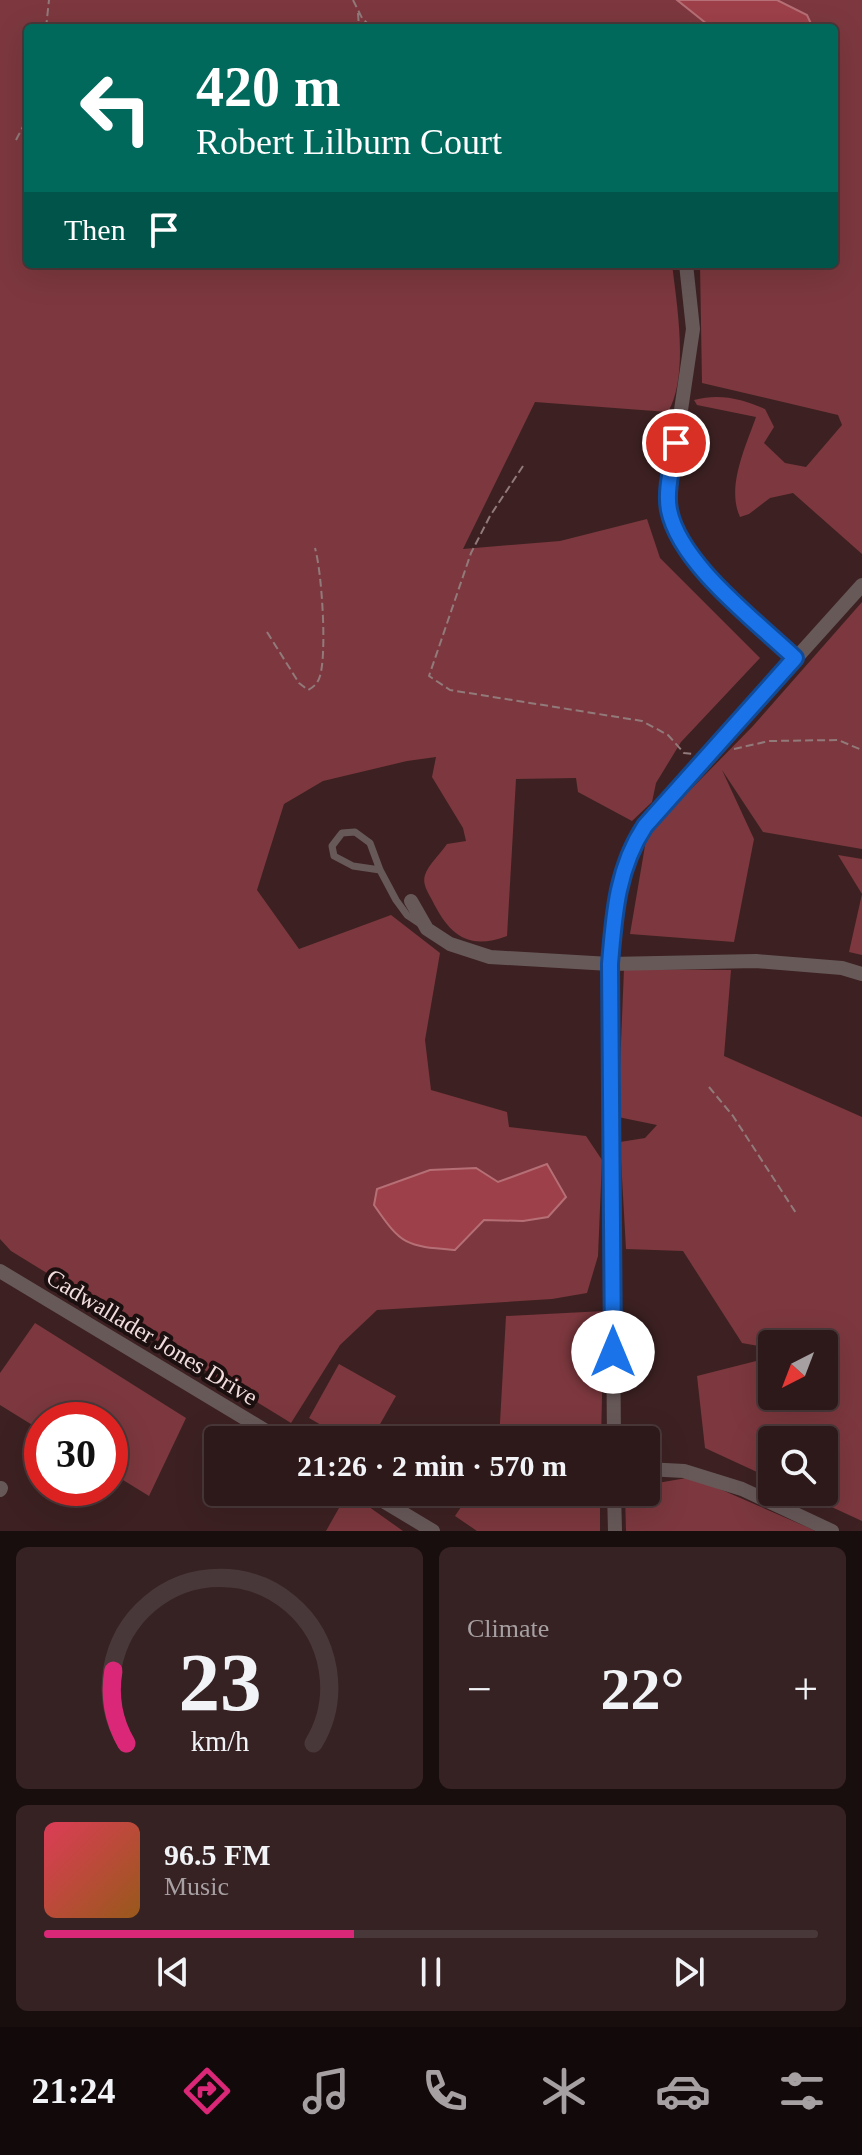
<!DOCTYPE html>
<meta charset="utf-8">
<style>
:root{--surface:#2e191a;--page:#362223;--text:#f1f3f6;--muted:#a7a0a2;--line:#493839;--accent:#db2777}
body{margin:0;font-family:"Times New Roman",serif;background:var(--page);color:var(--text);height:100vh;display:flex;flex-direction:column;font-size:30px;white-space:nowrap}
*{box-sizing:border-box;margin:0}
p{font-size:26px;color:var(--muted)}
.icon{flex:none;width:44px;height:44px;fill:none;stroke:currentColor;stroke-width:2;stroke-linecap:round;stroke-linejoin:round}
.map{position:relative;height:1531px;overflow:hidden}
.side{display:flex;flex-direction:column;gap:16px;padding:16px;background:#190e0e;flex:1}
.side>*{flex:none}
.top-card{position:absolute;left:24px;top:24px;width:814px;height:244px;border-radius:8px;box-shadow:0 8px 32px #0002,0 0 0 2px var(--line);background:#00695c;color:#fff;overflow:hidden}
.needle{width:52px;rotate:222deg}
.fabs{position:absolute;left:758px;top:1330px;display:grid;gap:16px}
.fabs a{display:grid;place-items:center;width:80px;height:80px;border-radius:8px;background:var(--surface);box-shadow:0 8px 32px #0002,0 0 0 2px var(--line);font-size:40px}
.speed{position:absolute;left:24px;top:1402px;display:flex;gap:16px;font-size:40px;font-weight:700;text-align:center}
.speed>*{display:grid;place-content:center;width:104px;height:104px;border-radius:50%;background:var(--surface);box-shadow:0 8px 32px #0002,0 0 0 2px var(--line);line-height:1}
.speed .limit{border:12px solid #d22;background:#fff;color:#111}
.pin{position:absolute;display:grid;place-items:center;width:68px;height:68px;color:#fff;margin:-34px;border:4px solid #fff;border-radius:50%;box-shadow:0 2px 8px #0007}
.me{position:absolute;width:88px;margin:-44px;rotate:0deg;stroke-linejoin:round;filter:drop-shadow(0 0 6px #0008)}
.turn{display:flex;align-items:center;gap:28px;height:168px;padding:0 40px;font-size:36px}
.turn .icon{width:104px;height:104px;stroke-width:2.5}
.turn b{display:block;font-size:56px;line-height:68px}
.then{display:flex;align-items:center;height:76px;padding:0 40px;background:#0003;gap:16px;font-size:30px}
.big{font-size:60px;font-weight:800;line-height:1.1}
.side .widget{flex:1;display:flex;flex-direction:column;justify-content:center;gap:12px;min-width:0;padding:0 28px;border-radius:12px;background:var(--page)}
.side .dial{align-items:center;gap:0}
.dial svg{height:208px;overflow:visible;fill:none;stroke:var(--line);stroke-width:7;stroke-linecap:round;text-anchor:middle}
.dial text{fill:var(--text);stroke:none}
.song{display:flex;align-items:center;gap:24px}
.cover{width:96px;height:96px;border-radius:12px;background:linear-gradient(135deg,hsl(350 70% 55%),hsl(30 70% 35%))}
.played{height:8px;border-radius:4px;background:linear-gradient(90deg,var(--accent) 40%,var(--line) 40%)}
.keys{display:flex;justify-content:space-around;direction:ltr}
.heat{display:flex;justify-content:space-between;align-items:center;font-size:44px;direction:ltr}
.side .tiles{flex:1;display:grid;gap:16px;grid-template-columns:1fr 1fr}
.widget:last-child{grid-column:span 2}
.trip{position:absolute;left:204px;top:1426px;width:456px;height:80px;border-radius:8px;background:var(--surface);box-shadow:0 8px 32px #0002,0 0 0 2px var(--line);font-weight:800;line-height:80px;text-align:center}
.menu{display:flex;height:128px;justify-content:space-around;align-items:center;background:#120a0a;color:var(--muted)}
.menu .icon{width:56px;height:56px}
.menu .active{color:var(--accent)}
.menu b{font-size:36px;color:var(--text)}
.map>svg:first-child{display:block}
.green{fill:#7c383e}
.water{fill:#9d4049;stroke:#b66f76;stroke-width:2}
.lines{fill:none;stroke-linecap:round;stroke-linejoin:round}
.path{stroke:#927a7b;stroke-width:2;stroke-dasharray:8 4;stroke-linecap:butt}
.service{stroke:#685959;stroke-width:7}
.minor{stroke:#685959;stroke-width:14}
.route-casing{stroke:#114b97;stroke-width:20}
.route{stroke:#1a73e8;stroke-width:14}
.labels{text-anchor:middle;stroke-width:8;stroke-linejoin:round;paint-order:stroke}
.street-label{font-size:24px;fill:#f1ddde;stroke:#1c0f0f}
</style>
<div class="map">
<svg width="862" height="1531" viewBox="0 0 862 1531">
<rect width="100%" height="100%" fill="#3d2122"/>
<path class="green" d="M0,0h862v554l-69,-61 -23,5 -21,16 -9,3c-14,-30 6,-71 16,-100l-59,-12 -3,-5c25,-7 49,-1 71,9l9,18 -10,16 21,20 21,4 36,-42 -4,-10 -136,-32 -2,-119h134v-236h-806v236h644c5,42 17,112 -4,148l-133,-10 -72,147 97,-8 87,-22 13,39 100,100 -79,84 -25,41 -4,19 -20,19 -54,-29 -2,-14 -60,1 -9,157c-40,15 -58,-2 -75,-36 -4,-8 -10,-16 -7,-25 3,-10 16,-22 22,-31l19,-3 -3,-13 -31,-51 4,-20 -29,4 -84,20 -39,23 -27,86 42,59 92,-34 49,38 -15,87 6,50 76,22 2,15 77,9 16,24 -4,96 -11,37 -35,6 -175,11 -37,35 -49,78 -280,-172 -11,-12z
M862,602v247l-99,-17 -41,-62 32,69 -20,103 -104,-8 17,-100 106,-108z
M838,855l24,4v96l-13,-3 13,-58z
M624,969l107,1 -7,86 138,61v404l-63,-29h25v-52h-52v39l-67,-31 -8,-72 75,-19v39h52v-52h-52v7l-3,-3 -27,-5 -59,-92 -57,-2 -6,-107 25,-4 12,-13 -39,-8z
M604,1311l-3,129h-102l7,-124z
M35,1323l151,95 -37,78 -39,-24v-52h-68v11l-42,-26v-32z
M339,1364l57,32 -25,44h-24l-38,-22z
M692,1477l124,54h-190l-1,-39h21v-7z
M348,1492l55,39h-77z
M471,1492h129v39h-123l-22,-15z"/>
<path class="water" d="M677,0h100l30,15 6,13h-101z
M547,1164l19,33 -18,20 -25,4 -39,-1 -29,30c-49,-4 -53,-4 -81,-45l3,-16 53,-19 46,-2 22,14z"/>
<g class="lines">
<path class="path" d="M353,0l9,18 10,10
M358,13l1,15
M46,28l3,-28
M16,140l12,-23
M523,466l-33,50 -19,37 -42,123 21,14 192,31 26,14 16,18 9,1
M267,632l32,51 9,7c6,-3 10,-7 12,-14 7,-24 2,-103 -5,-128
M734,749l35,-8 69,-1 24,10
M709,1087l24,29 63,97"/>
<path class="service" d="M380,870l-27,-4 -19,-10 -2,-10 10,-13 13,-1 15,11 10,27 16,30 11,15 12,8"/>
<path class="minor" d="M686,264l7,65 -24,162c0,15 2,30 8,43 22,44 82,90 118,124
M411,901l16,28 23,15 40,13 120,7 146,-3 86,7 20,6
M0,1271l281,169
M614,1440l-4,-476c4,-49 7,-96 35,-138l217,-241
M646,1469l38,2 58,18 90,42
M0,1490l1,-2
M368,1492l65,39
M614,1492l1,39"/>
</g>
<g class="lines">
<defs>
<path id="route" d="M613,1352l-3,-388c4,-49 7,-96 35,-138l150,-168c-40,-38 -115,-94 -126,-148 -4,-21 4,-46 7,-67"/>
</defs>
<use href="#route" class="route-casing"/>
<use href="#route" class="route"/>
</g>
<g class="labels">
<g class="street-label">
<text transform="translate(152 1337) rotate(31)" y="8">Cadwallader Jones Drive</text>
</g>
</g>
</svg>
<div class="fabs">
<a><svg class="needle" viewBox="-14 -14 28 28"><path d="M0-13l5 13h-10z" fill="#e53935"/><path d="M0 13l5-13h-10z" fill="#a7a0a2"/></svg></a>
<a><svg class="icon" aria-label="search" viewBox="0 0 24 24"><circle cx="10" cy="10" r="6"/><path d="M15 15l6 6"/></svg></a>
</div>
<div class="speed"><div class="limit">30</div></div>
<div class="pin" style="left:676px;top:443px;background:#d93025"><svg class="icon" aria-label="arrive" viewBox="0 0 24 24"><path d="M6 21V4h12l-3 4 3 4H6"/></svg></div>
<svg class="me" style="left:613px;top:1352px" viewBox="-20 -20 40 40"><circle r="19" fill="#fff"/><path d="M0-13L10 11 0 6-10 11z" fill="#1a73e8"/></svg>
<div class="trip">21:26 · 2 min · 570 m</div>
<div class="top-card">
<div class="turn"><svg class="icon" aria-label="left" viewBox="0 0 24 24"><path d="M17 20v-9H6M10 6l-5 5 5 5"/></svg><div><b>420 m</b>Robert Lilburn Court</div></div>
<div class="then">Then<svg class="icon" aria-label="arrive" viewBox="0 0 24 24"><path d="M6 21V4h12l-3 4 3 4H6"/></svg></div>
</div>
</div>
<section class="side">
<div class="tiles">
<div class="widget dial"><svg viewBox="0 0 100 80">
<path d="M14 69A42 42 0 1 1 86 69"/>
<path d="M14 69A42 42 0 0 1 9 41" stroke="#db2777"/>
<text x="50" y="56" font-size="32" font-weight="700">23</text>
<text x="50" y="72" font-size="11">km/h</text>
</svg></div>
<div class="widget"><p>Climate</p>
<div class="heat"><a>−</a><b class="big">22°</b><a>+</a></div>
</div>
<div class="widget">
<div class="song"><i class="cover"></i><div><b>96.5 FM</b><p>Music</p></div></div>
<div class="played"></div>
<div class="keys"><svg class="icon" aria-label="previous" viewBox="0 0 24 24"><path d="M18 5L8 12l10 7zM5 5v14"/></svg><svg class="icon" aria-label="pause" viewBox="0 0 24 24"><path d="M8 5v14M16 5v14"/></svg><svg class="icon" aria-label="next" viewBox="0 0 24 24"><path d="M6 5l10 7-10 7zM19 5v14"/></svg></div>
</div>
</div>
</section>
<nav class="menu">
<b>21:24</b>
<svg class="icon active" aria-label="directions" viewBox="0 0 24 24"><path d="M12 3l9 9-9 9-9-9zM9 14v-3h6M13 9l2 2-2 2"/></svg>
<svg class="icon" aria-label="music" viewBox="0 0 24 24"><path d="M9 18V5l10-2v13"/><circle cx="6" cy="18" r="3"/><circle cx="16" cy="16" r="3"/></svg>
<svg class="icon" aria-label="phone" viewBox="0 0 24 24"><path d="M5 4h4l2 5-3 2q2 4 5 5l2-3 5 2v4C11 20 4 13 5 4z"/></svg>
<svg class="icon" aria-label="climate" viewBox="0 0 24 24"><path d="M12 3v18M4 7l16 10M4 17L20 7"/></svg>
<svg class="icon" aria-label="car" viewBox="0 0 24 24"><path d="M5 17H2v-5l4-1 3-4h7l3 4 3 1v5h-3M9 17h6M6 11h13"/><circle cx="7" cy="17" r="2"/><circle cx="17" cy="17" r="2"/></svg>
<svg class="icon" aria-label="filters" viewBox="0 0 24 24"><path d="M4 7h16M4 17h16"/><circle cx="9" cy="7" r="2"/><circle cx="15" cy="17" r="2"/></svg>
</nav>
